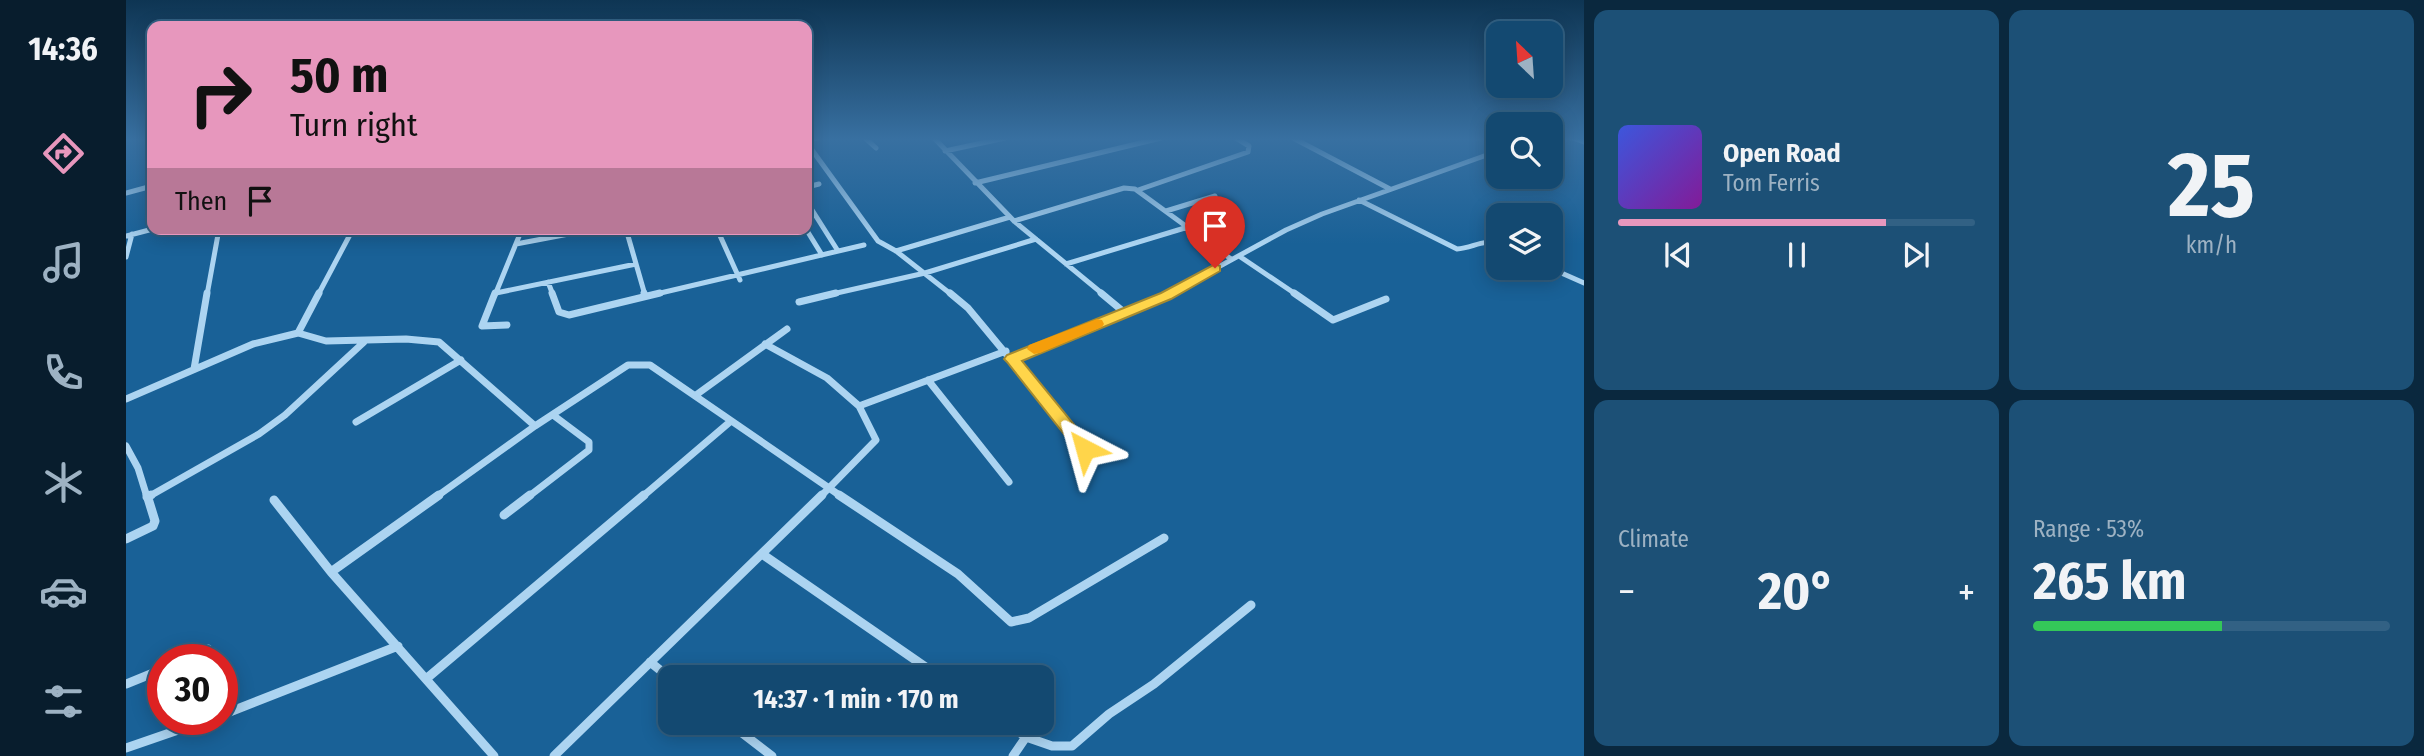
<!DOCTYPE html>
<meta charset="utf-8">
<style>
:root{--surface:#134971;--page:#1c5076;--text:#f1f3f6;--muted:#9db2c3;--line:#326184;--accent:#e797bd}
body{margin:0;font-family:"Fira Sans Condensed",sans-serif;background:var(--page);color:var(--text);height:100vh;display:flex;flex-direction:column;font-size:26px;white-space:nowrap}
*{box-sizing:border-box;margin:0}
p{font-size:23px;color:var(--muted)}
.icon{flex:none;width:38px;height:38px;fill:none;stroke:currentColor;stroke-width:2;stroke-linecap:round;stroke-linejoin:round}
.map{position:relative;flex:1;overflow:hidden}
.panel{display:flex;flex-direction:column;gap:10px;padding:10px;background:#0a283e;width:840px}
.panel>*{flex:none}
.guide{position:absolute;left:21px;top:21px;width:665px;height:214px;border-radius:14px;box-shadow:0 4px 18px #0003,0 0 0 2px var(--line);background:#e797bd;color:#111;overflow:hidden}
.needle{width:46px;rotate:335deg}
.buttons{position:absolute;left:1360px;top:21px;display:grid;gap:14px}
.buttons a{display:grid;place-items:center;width:77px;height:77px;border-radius:14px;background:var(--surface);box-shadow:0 4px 18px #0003,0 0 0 2px var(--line);font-size:35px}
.speed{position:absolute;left:21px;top:644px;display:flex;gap:14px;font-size:35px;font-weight:700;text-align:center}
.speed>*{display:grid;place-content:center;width:91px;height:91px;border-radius:50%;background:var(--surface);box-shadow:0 4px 18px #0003,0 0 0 2px var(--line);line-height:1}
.speed .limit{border:10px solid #d22;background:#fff;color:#111}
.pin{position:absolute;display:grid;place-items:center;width:60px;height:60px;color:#fff;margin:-72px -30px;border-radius:50% 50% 50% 0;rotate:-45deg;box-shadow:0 0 7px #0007}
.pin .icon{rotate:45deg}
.me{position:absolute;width:77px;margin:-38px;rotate:321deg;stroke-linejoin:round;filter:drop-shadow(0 0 5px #0008)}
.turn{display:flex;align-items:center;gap:24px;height:147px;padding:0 28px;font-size:32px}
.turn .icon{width:91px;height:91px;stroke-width:2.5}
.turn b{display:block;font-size:49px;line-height:60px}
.then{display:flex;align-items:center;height:66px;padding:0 28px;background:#0003;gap:14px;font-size:26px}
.big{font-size:52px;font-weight:700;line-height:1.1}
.panel .tile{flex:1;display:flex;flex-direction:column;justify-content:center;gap:10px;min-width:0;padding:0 24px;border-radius:14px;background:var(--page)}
.panel .dial{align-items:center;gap:0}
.dial b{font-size:91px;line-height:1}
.song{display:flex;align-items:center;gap:21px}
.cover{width:84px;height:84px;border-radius:10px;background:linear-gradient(135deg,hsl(230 70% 55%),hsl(290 70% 35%))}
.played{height:7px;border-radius:4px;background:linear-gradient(90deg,var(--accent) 75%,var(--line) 75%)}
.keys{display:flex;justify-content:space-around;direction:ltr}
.heat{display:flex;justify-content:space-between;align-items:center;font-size:38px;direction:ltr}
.charge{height:10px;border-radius:5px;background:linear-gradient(90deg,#34c759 53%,var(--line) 0)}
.panel .tiles{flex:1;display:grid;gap:10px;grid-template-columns:repeat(2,1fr)}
.trip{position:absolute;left:532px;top:665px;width:396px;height:70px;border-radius:14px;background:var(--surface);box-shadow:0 4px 18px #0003,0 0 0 2px var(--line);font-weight:700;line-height:70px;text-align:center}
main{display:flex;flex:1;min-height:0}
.dock{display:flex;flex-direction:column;width:126px;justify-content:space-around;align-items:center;background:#081d2d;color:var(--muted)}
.dock .icon{width:49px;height:49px}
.dock .selected{color:var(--accent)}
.dock b{font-size:32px;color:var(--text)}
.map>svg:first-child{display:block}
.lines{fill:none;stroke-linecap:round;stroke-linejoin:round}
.minor-far2{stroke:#acd4f1;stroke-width:5}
.minor-far1{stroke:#acd4f1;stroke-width:7}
.minor{stroke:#acd4f1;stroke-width:9}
.route{fill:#ffd54a;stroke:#a68a30;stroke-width:2}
.slow{fill:#f59e0b}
</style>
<main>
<nav class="dock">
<b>14:36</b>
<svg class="icon selected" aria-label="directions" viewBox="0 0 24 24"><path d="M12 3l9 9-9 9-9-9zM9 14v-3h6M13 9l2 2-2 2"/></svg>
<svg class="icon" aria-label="music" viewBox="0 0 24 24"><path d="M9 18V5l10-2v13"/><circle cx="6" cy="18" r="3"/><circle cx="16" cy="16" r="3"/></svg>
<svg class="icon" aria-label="phone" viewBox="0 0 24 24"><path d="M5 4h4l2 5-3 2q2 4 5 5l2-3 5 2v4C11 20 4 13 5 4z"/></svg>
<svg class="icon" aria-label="climate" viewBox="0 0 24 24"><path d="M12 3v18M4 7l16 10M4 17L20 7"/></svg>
<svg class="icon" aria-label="car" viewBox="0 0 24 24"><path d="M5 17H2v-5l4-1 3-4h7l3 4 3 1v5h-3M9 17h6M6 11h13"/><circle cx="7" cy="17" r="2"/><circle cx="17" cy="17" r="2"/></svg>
<svg class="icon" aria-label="filters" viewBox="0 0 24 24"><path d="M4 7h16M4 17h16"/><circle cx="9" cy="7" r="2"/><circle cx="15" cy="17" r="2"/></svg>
</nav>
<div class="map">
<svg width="1458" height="756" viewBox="0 0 1458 756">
<rect width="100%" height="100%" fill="#196197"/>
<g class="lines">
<path class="minor-far2" d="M24,138l2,11
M739,138l11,10
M808,138l80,83 90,74
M1167,138l97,51
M1447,138l11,4
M681,140l11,-2
M681,143l71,98 18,10 56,44
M819,151l60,-13
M849,183l186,-45
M681,187l12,-3
M1012,190l110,-38 1,-6 -13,-8
M0,193l26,-7
M1233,200l98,49c15,-1 27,-10 41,-6
M681,202l31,49
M1040,211l49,-15
M888,221l110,-33 11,1 96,70
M500,229l19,66
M591,229l23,51
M680,229l16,26
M0,236l27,-7
M390,244l79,-15
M770,251l114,-34
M1113,256l58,39
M0,257l6,-23
M940,264l122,-37
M1424,268l34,15
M422,282l5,13
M370,293l140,-29
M81,295l12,-66
M192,295l35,-66
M369,295l27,-66
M526,295l212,-50
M702,295l97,-22 111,-34
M1041,295l119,-65 36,-16 176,-63"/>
<path class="minor-far1" d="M193,293l-21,40 28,8 80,-2 33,3 96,84 -99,71
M369,293l-13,33 25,-1
M426,293l7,19 10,3 91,-22
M518,293l1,3
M824,293l18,15 117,141
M975,293l24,20
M1168,293l39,27 53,-21
M673,302l37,-9
M639,344l62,34 32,28 147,-55
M886,359l159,-66
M68,369l13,-76
M802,380l81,102
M570,395l91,-66
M0,399l127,-55 45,-11
M230,422l105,-62
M409,426l93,-61h22l179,123 -9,9
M0,446l12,22 9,29
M22,497l111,-63 26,-19 79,-73
M402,497l61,-47v-8l-36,-27
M516,497l89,-76
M716,497l-13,-9 47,-48 -17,-34"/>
<path class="minor" d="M313,495l-108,77 163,184
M713,495l119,79 53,48 18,-4 135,-80
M21,497l4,-2
M148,500l57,72
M378,515l26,-20
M0,539l27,-13 2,-5 -8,-26
M636,554l178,123
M57,660l25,-11
M524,662l20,16
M300,679l218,-184
M0,684l37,-15
M96,715l176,-69
M603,723l43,33
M880,723l20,14 -13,19
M900,737l26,9h20l37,-32 45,-30 97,-79
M0,748l84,-29
M428,756l268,-261"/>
</g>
<linearGradient id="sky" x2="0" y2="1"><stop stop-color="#0e3553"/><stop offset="0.57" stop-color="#3870a1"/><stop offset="1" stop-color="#3870a1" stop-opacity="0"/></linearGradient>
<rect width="1458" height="244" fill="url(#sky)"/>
<path class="route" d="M1089,264l5,2v5l-49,28 -149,62 72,88 -3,4h-12l-72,-91 -3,-3 3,-4 154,-62z"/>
<path class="slow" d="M971,319l5,1 2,4 -2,3 -62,26 -6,1 -7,-5 2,-4z"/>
</svg>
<div class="buttons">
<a><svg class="needle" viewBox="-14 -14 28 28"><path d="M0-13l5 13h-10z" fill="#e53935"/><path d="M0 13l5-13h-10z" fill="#9db2c3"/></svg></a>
<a><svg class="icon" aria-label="search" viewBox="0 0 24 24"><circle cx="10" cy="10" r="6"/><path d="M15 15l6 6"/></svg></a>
<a><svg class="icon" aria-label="layers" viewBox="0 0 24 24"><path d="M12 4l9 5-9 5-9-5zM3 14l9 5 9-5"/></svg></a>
</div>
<div class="speed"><div class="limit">30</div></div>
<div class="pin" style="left:1089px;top:268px;background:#d93025"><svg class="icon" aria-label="arrive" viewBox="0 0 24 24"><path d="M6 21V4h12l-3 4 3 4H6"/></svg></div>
<svg class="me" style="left:959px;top:449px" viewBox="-20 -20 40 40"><path d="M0-17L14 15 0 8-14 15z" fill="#ffd54a" stroke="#fff" stroke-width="4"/></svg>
<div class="trip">14:37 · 1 min · 170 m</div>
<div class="guide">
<div class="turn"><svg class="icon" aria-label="right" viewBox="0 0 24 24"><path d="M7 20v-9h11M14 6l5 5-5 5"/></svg><div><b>50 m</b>Turn right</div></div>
<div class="then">Then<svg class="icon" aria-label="arrive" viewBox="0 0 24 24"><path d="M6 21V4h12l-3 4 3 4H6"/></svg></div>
</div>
</div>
<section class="panel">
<div class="tiles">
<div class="tile">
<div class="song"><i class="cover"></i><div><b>Open Road</b><p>Tom Ferris</p></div></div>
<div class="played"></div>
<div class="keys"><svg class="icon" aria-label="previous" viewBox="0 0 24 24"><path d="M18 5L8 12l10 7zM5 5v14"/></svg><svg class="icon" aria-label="pause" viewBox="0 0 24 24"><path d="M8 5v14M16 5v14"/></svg><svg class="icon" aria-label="next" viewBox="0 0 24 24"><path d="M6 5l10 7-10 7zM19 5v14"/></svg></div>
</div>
<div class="tile dial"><b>25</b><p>km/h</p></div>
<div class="tile"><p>Climate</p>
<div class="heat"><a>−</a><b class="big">20°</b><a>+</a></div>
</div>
<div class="tile"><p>Range · 53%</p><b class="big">265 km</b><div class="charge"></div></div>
</div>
</section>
</main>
